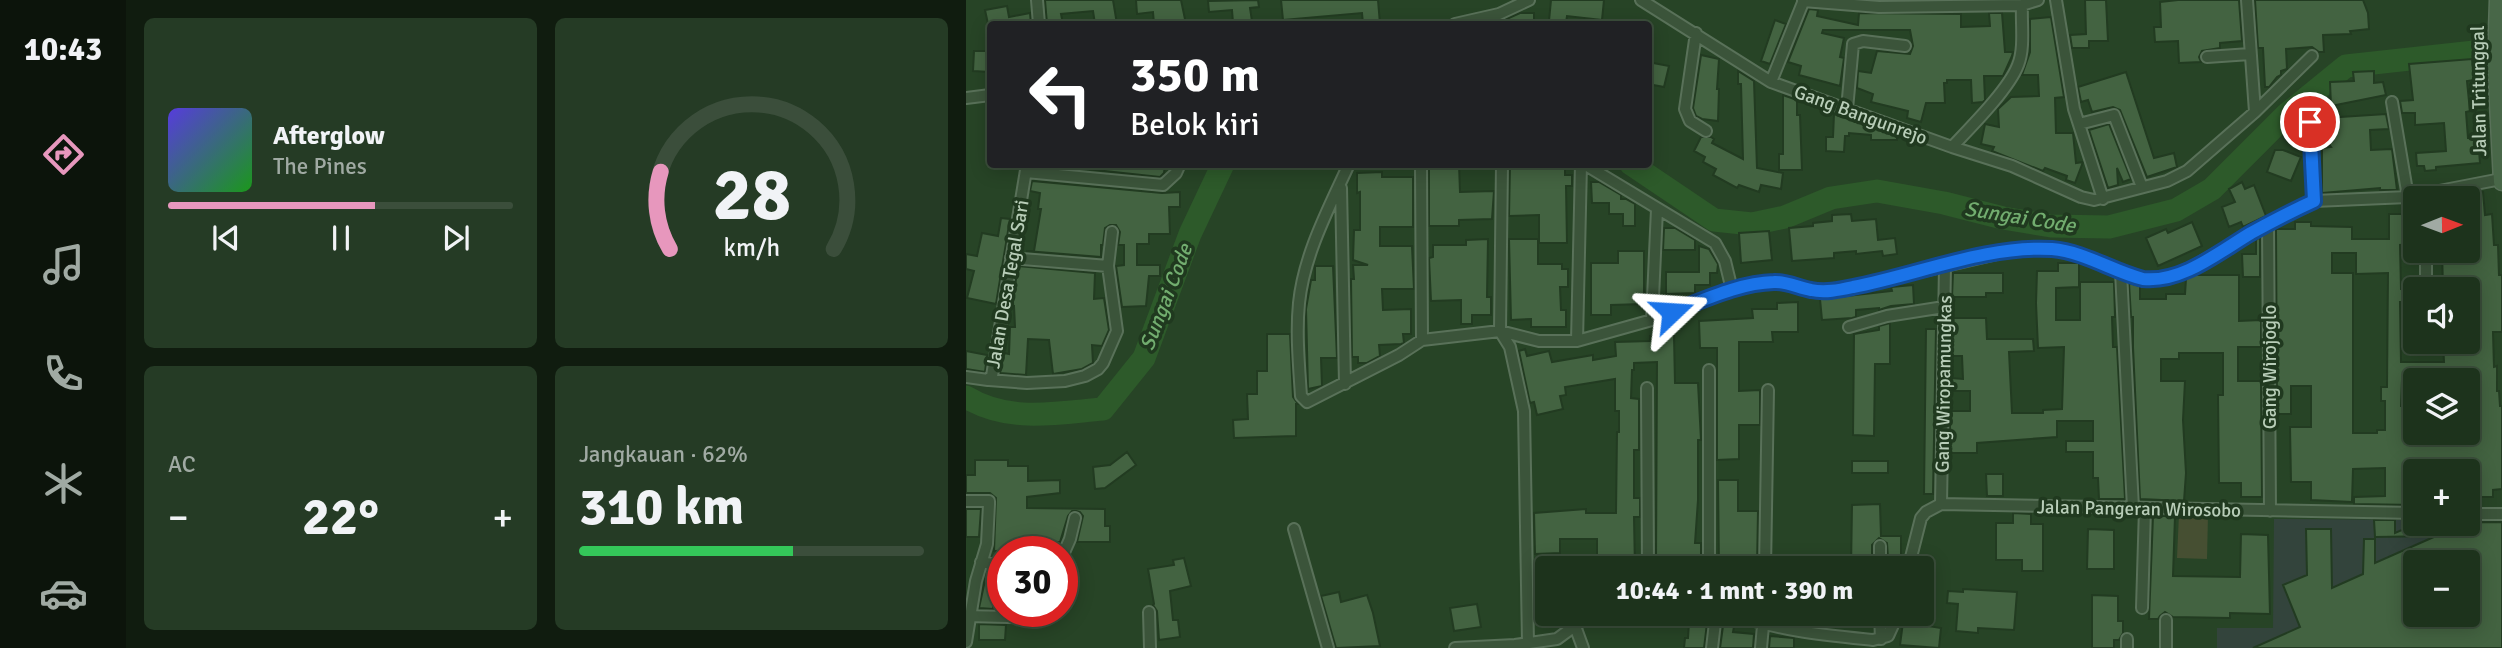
<!DOCTYPE html>
<html lang="id">
<meta charset="utf-8">
<style>
:root{--surface:#1d331c;--page:#253b25;--text:#f1f3f6;--muted:#a0aaa3;--line:#3b4e3b;--accent:#e797bd}
body{margin:0;font-family:Signika,sans-serif;background:var(--page);color:var(--text);height:100vh;display:flex;flex-direction:column;font-size:26px;white-space:nowrap}
*{box-sizing:border-box;margin:0}
p{font-size:23px;color:var(--muted)}
.icon{flex:none;width:38px;height:38px;fill:none;stroke:currentColor;stroke-width:2;stroke-linecap:round;stroke-linejoin:round}
.map{position:relative;flex:1;overflow:hidden}
.side{display:flex;flex-direction:column;gap:18px;padding:18px;background:#101c0f;width:840px}
.side>*{flex:none}
.top-card{position:absolute;left:21px;top:21px;width:665px;height:147px;border-radius:7px;box-shadow:0 4px 18px #0003,0 0 0 2px var(--line);background:#202124;color:#fff;overflow:hidden}
.needle{width:46px;rotate:89deg}
.tools{position:absolute;left:1437px;top:186px;display:grid;gap:14px}
.tools a{display:grid;place-items:center;width:77px;height:77px;border-radius:7px;background:var(--surface);box-shadow:0 4px 18px #0003,0 0 0 2px var(--line);font-size:35px}
.speed{position:absolute;left:21px;top:536px;display:flex;gap:14px;font-size:35px;font-weight:700;text-align:center}
.speed>*{display:grid;place-content:center;width:91px;height:91px;border-radius:50%;background:var(--surface);box-shadow:0 4px 18px #0003,0 0 0 2px var(--line);line-height:1}
.speed .limit{border:10px solid #d22;background:#fff;color:#111}
.pin{position:absolute;display:grid;place-items:center;width:60px;height:60px;color:#fff;margin:-30px;border:4px solid #fff;border-radius:50%;box-shadow:0 2px 7px #0007}
.me{position:absolute;width:77px;margin:-38px;rotate:70deg;stroke-linejoin:round;filter:drop-shadow(0 0 5px #0008)}
.turn{display:flex;align-items:center;gap:24px;height:147px;padding:0 28px;font-size:32px}
.turn .icon{width:91px;height:91px;stroke-width:2.5}
.turn b{display:block;font-size:49px;line-height:60px}
.big{font-size:52px;font-weight:700;line-height:1.1}
.side .widget{flex:1;display:flex;flex-direction:column;justify-content:center;gap:10px;min-width:0;padding:0 24px;border-radius:10px;background:var(--page)}
.side .dial{align-items:center;gap:0}
.dial svg{height:182px;overflow:visible;fill:none;stroke:var(--line);stroke-width:7;stroke-linecap:round;text-anchor:middle}
.dial text{fill:var(--text);stroke:none}
.song{display:flex;align-items:center;gap:21px}
.cover{width:84px;height:84px;border-radius:10px;background:linear-gradient(135deg,hsl(250 70% 55%),hsl(120 70% 35%))}
.played{height:7px;border-radius:4px;background:linear-gradient(90deg,var(--accent) 60%,var(--line) 60%)}
.keys{display:flex;justify-content:space-around;direction:ltr}
.heat{display:flex;justify-content:space-between;align-items:center;font-size:38px;direction:ltr}
.charge{height:10px;border-radius:5px;background:linear-gradient(90deg,#34c759 62%,var(--line) 0)}
.side .tiles{flex:1;display:grid;gap:18px;grid-template-columns:repeat(2,1fr)}
.trip{position:absolute;left:569px;top:556px;width:399px;height:70px;border-radius:7px;background:var(--surface);box-shadow:0 4px 18px #0003,0 0 0 2px var(--line);font-weight:700;line-height:70px;text-align:center}
main{display:flex;flex:1;min-height:0}
.tab-bar{display:flex;flex-direction:column;width:126px;justify-content:space-around;align-items:center;background:#0c140b;color:var(--muted)}
.tab-bar .icon{width:49px;height:49px}
.tab-bar .on{color:var(--accent)}
.tab-bar b{font-size:32px;color:var(--text)}
.map>svg:first-child{display:block}
.medical{fill:#33443c;fill-rule:evenodd}
.green{fill:#464f32}
.lines{fill:none;stroke-linecap:round;stroke-linejoin:round}
.river{stroke:#2d5a2a;stroke-width:23}
.building{fill:#436341;stroke:#223b21;stroke-width:2;fill-rule:evenodd}
.street-casing{stroke:#597159;stroke-width:14}
.secondary-casing{stroke:#597159;stroke-width:19}
.street{stroke:#3b543a;stroke-width:10}
.secondary{stroke:#486748;stroke-width:16}
.route-casing{stroke:#114b97;stroke-width:18}
.route{stroke:#1a73e8;stroke-width:12}
.labels{text-anchor:middle;stroke-width:7;stroke-linejoin:round;paint-order:stroke}
.street-label{font-size:19px;fill:#b8cdb8;stroke:#20391f}
.water-label{font-size:21px;font-style:italic;fill:#72ad6f;stroke:#20391f}
</style>
<main>
<nav class="tab-bar">
<b>10:43</b>
<svg class="icon on" aria-label="directions" viewBox="0 0 24 24"><path d="M12 3l9 9-9 9-9-9zM9 14v-3h6M13 9l2 2-2 2"/></svg>
<svg class="icon" aria-label="music" viewBox="0 0 24 24"><path d="M9 18V5l10-2v13"/><circle cx="6" cy="18" r="3"/><circle cx="16" cy="16" r="3"/></svg>
<svg class="icon" aria-label="phone" viewBox="0 0 24 24"><path d="M5 4h4l2 5-3 2q2 4 5 5l2-3 5 2v4C11 20 4 13 5 4z"/></svg>
<svg class="icon" aria-label="climate" viewBox="0 0 24 24"><path d="M12 3v18M4 7l16 10M4 17L20 7"/></svg>
<svg class="icon" aria-label="car" viewBox="0 0 24 24"><path d="M5 17H2v-5l4-1 3-4h7l3 4 3 1v5h-3M9 17h6M6 11h13"/><circle cx="7" cy="17" r="2"/><circle cx="17" cy="17" r="2"/></svg>
</nav>
<section class="side">
<div class="tiles">
<div class="widget">
<div class="song"><i class="cover"></i><div><b>Afterglow</b><p>The Pines</p></div></div>
<div class="played"></div>
<div class="keys"><svg class="icon" aria-label="previous" viewBox="0 0 24 24"><path d="M18 5L8 12l10 7zM5 5v14"/></svg><svg class="icon" aria-label="pause" viewBox="0 0 24 24"><path d="M8 5v14M16 5v14"/></svg><svg class="icon" aria-label="next" viewBox="0 0 24 24"><path d="M6 5l10 7-10 7zM19 5v14"/></svg></div>
</div>
<div class="widget dial"><svg viewBox="0 0 100 80">
<path d="M14 69A42 42 0 1 1 86 69"/>
<path d="M14 69A42 42 0 0 1 10 35" stroke="#e797bd"/>
<text x="50" y="56" font-size="32" font-weight="700">28</text>
<text x="50" y="72" font-size="11">km/h</text>
</svg></div>
<div class="widget"><p>AC</p>
<div class="heat"><a>−</a><b class="big">22°</b><a>+</a></div>
</div>
<div class="widget"><p>Jangkauan · 62%</p><b class="big">310 km</b><div class="charge"></div></div>
</div>
</section>
<div class="map">
<svg width="1536" height="648" viewBox="0 0 1536 648">
<rect width="100%" height="100%" fill="#274426"/>
<path class="medical" d="M1308,519l141,1v3l87,-2v127h-285v-20h56zM1449,562h53v52h-53z"/>
<path class="green" d="M1213,514l29,1 -1,44 -30,-1z"/>
<g class="lines">
<path class="river" d="M665,164l83,56 38,4 33,-7 46,-19 46,-7 67,12 59,15 48,8 58,1 67,-17 36,-21 75,-75 59,-48 156,-17
M0,397c43,26 90,16 137,12l41,-51 46,-124 33,-70"/>
</g>
<path class="building" d="M79,0h68l4,24h-22l-2,-13 -32,3 2,10h-16z
M170,0h45l5,24h-16v-1l-16,1 -1,-12 -16,2z
M292,0l1,7 -9,1 2,13 -19,2 -1,-13 -23,2 -1,-11z
M315,0h97l2,24h-17l-1,-11 -79,7z
M585,0h53l-2,20 -35,-4 -1,7 -17,-2z
M1119,0h21l2,41h-19v7h-17l-2,-13 16,-1z
M1212,0h61l3,41 -22,2v5l-18,3 -3,6 2,5 -22,1 -1,-22 -23,1 -1,-15h7l-1,-25z
M1289,0h108l5,13 1,16 -19,2 1,3 -28,1 1,17h-5l-7,-5 -26,2 1,20 -6,2v4l-4,2 -8,10h-4l-2,-39h-5z
M41,6l2,11 21,-4 1,11h-43l-3,-14z
M843,9l9,1 -1,6 41,9 1,-12 102,1v13l29,-1 -1,-13h13l3,39h8l-1,4 -9,20h-19l1,24 -2,2 -11,1 -1,-23h-24v3h-3l1,20h-19l-5,19 -14,-4 1,-7 -37,-9 2,-8 -16,-6 1,-17 13,2 6,-22 33,3 3,-8 -3,-16h-87l-1,3 22,5 -4,19 4,1 -4,28 -41,-11 2,-9 -13,-4z
M554,13h14v11h-32v-3z
M1085,17l13,80 -9,1 1,35h17l3,30 7,-1 -8,21 -9,-3 1,-4 -22,-8 -2,3 -51,-20 2,-4 -13,-3 4,-20 14,3 -1,-18 13,-12 28,-1 -1,-21h-16l8,-23v-33z
M809,20l11,4 -16,40 -9,-3z
M8,51h16v21l-17,-1z
M735,55l18,4 -2,30h2l-1,32 -16,-2 -6,-3 -3,-8z
M1506,59l2,21 -7,1 3,30 -4,1 2,26h10l2,25 -44,4v3l-11,1 -1,-5h-7l-1,-13 30,-2 -2,-28 -29,2v-12h-13l-2,-12 13,-1 -4,-36z
M682,62l21,4 -5,21 -16,-3z
M772,71l16,10 3,87 26,5 -2,16 -20,-4 -2,7 -20,-7 -2,3 -24,-13 3,-6 -13,-7 2,-5 -11,-6 7,-14h10l3,2 -2,4 31,16 -2,-75h-3z
M1408,71v12l9,-1 3,13 -55,11 -1,-24 24,-1 -1,-9z
M1160,72l28,86 20,-5 3,14 -30,10 -27,-67 -7,-3 -21,5 -4,-12 -7,2 -3,-15z
M817,95l14,5v15h3l2,55h-23v-16h4z
M868,114l63,22v4h-26v-5l-22,-2v3h-4l-1,16 -18,-1v-14h7z
M1420,114l3,15 -19,1 1,20 21,-1 5,41h-17v-2l-58,5v-45l9,-1 -3,-4 -3,-25z
M1143,124l22,55 -8,3 -6,-14 1,17 -10,3 -19,-58z
M1309,150h8l18,7 -10,24 -24,-9z
M74,164h125l-1,9 -4,4z
M463,164h30l1,28 34,-1 -2,28 -33,1v6h-30z
M544,164l55,2v9h7v11h-6l1,57h-28v-28l-30,1z
M416,172v5h31v50h-33v19h32l2,43h-32l1,21 28,-1v25h-8l1,9 -3,1 -22,1 1,11 -13,7h-9v-6h-6l-1,-78h3l-1,-14h15l-15,-5 1,-30h6v-38l-3,1v-20z
M66,181l130,12 18,-1v15h-11l1,27h-21v10h-12v21h23v11h-11l-3,30 -24,1 -6,-41 8,-1v-20h-6l2,-13 -4,-7h-6l-5,3 -2,17h-2v12l-75,-6h8l7,-42h-3l2,-16 -10,-2z
M625,182h8l22,13v4h5l9,5v22h-12v-12h-14v-11h-17z
M1276,182l3,7 9,-4 12,31 -23,11 -2,-5 -12,5 -7,-20 13,-5 -6,-13z
M1517,192l2,23 7,-1 2,31h4l1,30h3v57h-9l1,35 3,-1v25h2l1,15h2v83l-9,1v7h-25v-26h-61v23h8v11l-61,-1v-7l31,-1v-28l-32,1 -1,33 -41,-2v-18h-20l-1,-55h21v-41h-20v28h-14l-1,-185h19v-7h16v4l41,1v12h37v-25h26v30l-15,1 1,44h13v13h-14l1,60h43l-1,-21h25v-52h-25l-1,-39h26v-57zM1366,253h24v21l32,-1 -1,114h-6v14h4v29h-8v3h-24v-160h-21zM1436,380h66v52h-4v6h-24v-6h-25v-26h-14z
M885,214l1,7 24,-2 2,21 17,-2 2,16 -14,2 -1,-5 -26,3v-3l-22,2v5l-42,3 -3,-33 24,-2v-3l19,-2v-6z
M35,218l9,1 -14,85 -29,-6 7,-27 -8,-2v-15l11,2 5,-23 16,3z
M1226,222l10,24 -44,20 -12,-28 20,-9 2,4z
M698,228h11l20,12v10h-32z
M803,231l3,29 -31,3 -2,-30z
M1294,237v40h-17l-1,-23h14v-14z
M522,239l-1,58h4v18h-19v9h-11v-24l-30,1 -2,-43 4,-1v-12h33v-5z
M543,239h29v25h24v5h6v18h-8l1,23h5v17h-35v-8l-20,1z
M733,246l10,3 9,15 -1,9h-7v12h-15v8l-29,1v-22h33z
M652,251h26v53l-33,1v10h-20v-52h27z
M1092,263h21v24l-23,1v32h24v-38h34l1,35h-3l1,30h4l8,152h-26l-1,-21h-5v-26h-27v-11h27v-20h-36v16l-80,6v10h-27v-42h20v-20h-19v-13l12,1 -1,-23h-11l2,-38h33l1,21h46l1,12 -25,1 3,61h31v-3l19,-1 2,-62 -26,1 -2,-45 1,-32h21z
M52,266l77,7 -1,26 10,-1 5,32 -7,16 -10,-1 1,18 -11,6 -29,5 -4,-34 -21,-1 -2,36 -26,-2 4,-20 5,1 1,-27h5l-1,-21h-2z
M349,266h18l4,92h-16l1,28 -14,3 -2,-80 5,-29h4z
M987,273h50v20h-17v4h-34z
M1227,275h46v46l22,-1v27h-23v34h23l1,116h-21v-14h-22l-1,-88h5v-42h-44v6h-18v22h24l-2,39 3,53 -2,28 -44,-2 -7,-152v-30h-2l-2,-34 11,3v13h26v-5h19l1,-15z
M947,285l1,19 -23,2 -12,4v-2l-23,2v7l-4,1 -30,2 -2,-21 72,-8 -1,-4z
M832,302v30h-26l1,10h-34v49l21,-1v35h-21v34l-22,1v-112h-17l-1,-27 54,-3 -1,-9h25v-6z
M924,323v41h-15l-1,72 -21,-1 1,-101 25,-4v-4z
M960,329h10l-3,165h-9z
M301,334h23l3,63 5,7h-2v32l-62,2 -1,-18 15,-1 -1,-25h10v-23h10z
M684,336h24l1,47h23l3,57h-3v60l-3,43h6v13h-5v5l-40,-1 1,-198 -23,1v7h-2l-1,28 8,1v51h-5v48h6v19h-6l1,52h-38v-30h-37v14l-25,1 -1,-41 52,-4v4h30l1,-81h2v-21h-4v-32l-50,8 1,8 -6,1 3,13 -26,6 -3,-13 -4,1 -11,-52 6,-2 2,7 22,-5 3,11 41,-7v5l23,-4 -1,-14 35,-1z
M0,351l21,4 -2,17 -19,-3z
M161,452l9,13 -31,23 -10,1 -2,-22 17,-2z
M9,460h33v6h20v15l32,-1v13l-33,4v11l78,1v17h5v16h-33l6,-26 -3,-4 -7,-2 -5,6 -8,26h-26l16,8 -56,1 2,-53 -6,-5h-24v-18h9z
M886,461h36v12h-36z
M1020,474h17v22h-16z
M752,480h20v31h20l-1,56 -38,2z
M914,504l1,32h20v22h-13l-1,-15 -8,-5 -7,7v24h-21l1,-64z
M0,509h15l-2,28h-13z
M1047,513l18,1v10h12v47h-21v-11h-26v-37h17z
M1187,516h22l-2,60 67,1 1,-43 27,1 2,79 -40,-1v5l-57,-1 -8,-5 -5,4 -2,3h-9z
M1408,520h21v13l23,-10 84,-1v126h-249l47,-21 -17,-42 24,-10 -1,-46h25l1,59 31,-14 1,-35h11v24l61,-27 -61,1zM1466,554l3,8h33v52h-53v-44l-4,-9z
M1122,529l26,1v39h-27z
M218,558l7,28 -21,5 3,29h5l2,17 -21,3 -2,-29 -4,-6 1,-1 -6,-35 26,-4 -1,-5z
M21,571l9,2v19h7v12h-10v5l-14,-1z
M569,573h12v46h-12z
M997,589l54,3 -3,38 -36,-2v5l-22,-2 2,-27 -11,-1 1,-12 15,1z
M373,592l2,10 26,-7 6,18 7,33 -44,2 -15,-52z
M1126,595l26,1v25h5v12l-4,7h-5v8h-22z
M511,604l4,23 -27,4 -4,-23z
M723,622l18,1 -3,25h-20l1,-10h3z
M937,622l38,6 -2,20 -39,-3z
M13,624l27,1 -1,15h-26z
M757,626l11,1 -1,5 21,2 -1,14h-33z
M804,636l24,2v10h-25z"/>
<g class="lines">
<defs>
<path id="street" d="M71,0l2,24
M675,0l130,82 181,65 60,19 69,31 13,3 73,-19 20,-10 68,-59 57,-56
M1090,0l18,109 29,90
M1281,0l8,112
M837,1l76,6 143,-2 16,-5
M489,24l44,-10 30,-14
M730,33l-11,76 5,12 16,10
M1241,57l43,-3
M805,82l33,-82
M0,98l24,-3
M1426,102l16,95
M881,109l6,-65 10,-3 42,5
M1344,122l4,79
M1113,124l35,-9 28,72
M986,147c18,-19 57,-58 66,-82 7,-17 3,-42 4,-60
M383,164c-20,44 -45,90 -50,139 -3,30 0,62 2,93l6,6 92,-47 23,-15 78,-9 39,10h38l75,-21 80,-30 33,-7 14,-1 31,8 17,1 28,-4 155,-36 28,-2 35,3 48,20 22,7 12,1 20,-5 19,-9 96,-55 24,-10 94,-4 93,-18
M455,164l1,176
M536,164l-2,167 10,16 14,64 4,232
M618,164l131,79 10,18 7,29
M60,172l137,13 13,-12 4,-9
M375,188l4,196
M1302,224l2,287
M1460,250v39
M45,258l97,8
M1155,272l12,236
M686,320l5,-111
M883,327l38,-11 57,-9
M611,341l4,-177
M743,370v199
M0,377l22,3 4,-4 35,-212
M23,380l38,3 38,-2 20,-5 13,-7 5,-6 14,-32 -9,-65 4,-34
M681,388l1,181
M0,501h23v3l-2,40 -11,37 -10,61
M975,504l4,-239
M1502,514h34
M328,529l34,119
M914,546v23
M96,557l8,-18 5,-21
M15,562l22,4
M799,569l3,-179
M942,569l13,-51 5,-6 15,-8 474,9
M1176,608l3,-100
M183,612l1,36
M767,614c46,17 92,21 140,26l15,-4 10,-22
M914,614l1,25
M0,616l77,2
M609,626l8,22
M489,648l60,-3 42,-6 34,-25
M746,648l4,-34
M795,648l3,-34
M1161,648v-9
M1200,648v-28"/>
<path id="secondary" d="M1532,0l-2,62 6,120"/>
</defs>
<use href="#street" class="street-casing"/>
<use href="#secondary" class="secondary-casing"/>
<use href="#street" class="street"/>
<use href="#secondary" class="secondary"/>
</g>
<g class="lines">
<defs>
<path id="route" d="M706,312c32,-12 67,-29 102,-30 12,-1 25,6 37,8 14,3 28,0 42,-3 64,-12 134,-42 199,-38 33,3 60,22 91,30 39,4 76,-27 108,-46 20,-11 41,-22 63,-32l-4,-79"/>
</defs>
<use href="#route" class="route-casing"/>
<use href="#route" class="route"/>
</g>
<g class="labels">
<g class="street-label">
<text transform="translate(1512 91) rotate(-91)" y="7">Jalan Tritunggal</text>
<text transform="translate(895 114) rotate(20)" y="7">Gang Bangunrejo</text>
<text transform="translate(41 284) rotate(-80)" y="7">Jalan Desa Tegal Sari</text>
<text transform="translate(1303 367) rotate(-90)" y="7">Gang Wirojoglo</text>
<text transform="translate(977 384) rotate(-89)" y="7">Gang Wiropamungkas</text>
<text transform="translate(1173 508) rotate(1)" y="7">Jalan Pangeran Wirosobo</text>
</g>
<g class="water-label">
<text transform="translate(1054 217) rotate(9)" y="7">Sungai Code</text>
<text transform="translate(200 297) rotate(-69)" y="7">Sungai Code</text>
</g>
</g>
</svg>
<div class="tools">
<a><svg class="needle" viewBox="-14 -14 28 28"><path d="M0-13l5 13h-10z" fill="#e53935"/><path d="M0 13l5-13h-10z" fill="#a0aaa3"/></svg></a>
<a><svg class="icon" aria-label="sound" viewBox="0 0 24 24"><path d="M4 9h4l5-4v14l-5-4H4zM17 9q2 3 0 6"/></svg></a>
<a><svg class="icon" aria-label="layers" viewBox="0 0 24 24"><path d="M12 4l9 5-9 5-9-5zM3 14l9 5 9-5"/></svg></a>
<a>+</a>
<a>−</a>
</div>
<div class="speed"><div class="limit">30</div></div>
<div class="pin" style="left:1344px;top:122px;background:#d93025"><svg class="icon" aria-label="arrive" viewBox="0 0 24 24"><path d="M6 21V4h12l-3 4 3 4H6"/></svg></div>
<svg class="me" style="left:706px;top:312px" viewBox="-20 -20 40 40"><path d="M0-17L14 15 0 8-14 15z" fill="#1a73e8" stroke="#fff" stroke-width="4"/></svg>
<div class="trip">10:44 · 1 mnt · 390 m</div>
<div class="top-card">
<div class="turn"><svg class="icon" aria-label="left" viewBox="0 0 24 24"><path d="M17 20v-9H6M10 6l-5 5 5 5"/></svg><div><b>350 m</b>Belok kiri</div></div>
</div>
</div>
</main>
